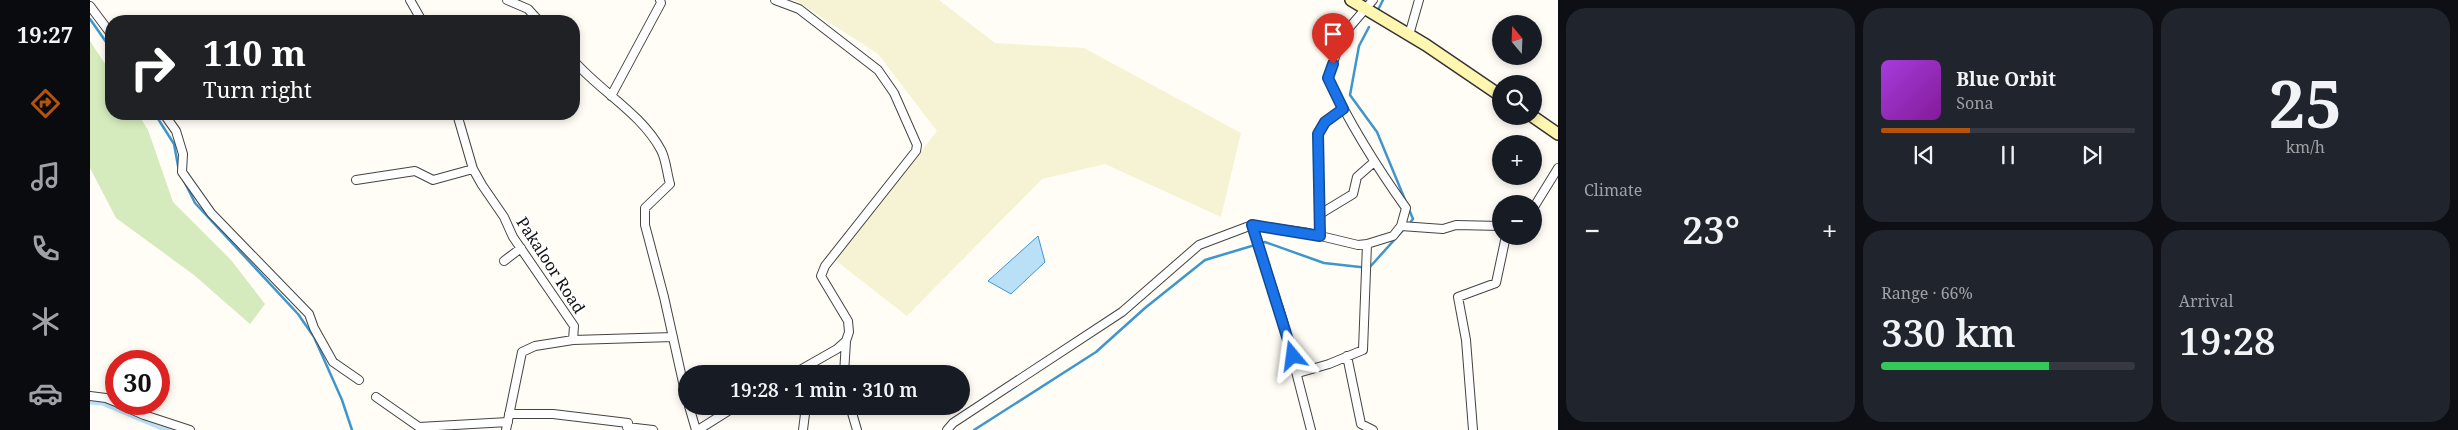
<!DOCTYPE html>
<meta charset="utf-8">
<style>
:root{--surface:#171b24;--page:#20242c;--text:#f1f3f6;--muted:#9ea1a6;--line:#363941;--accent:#b45309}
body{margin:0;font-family:"Noto Serif",serif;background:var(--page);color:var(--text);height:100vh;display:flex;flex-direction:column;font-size:19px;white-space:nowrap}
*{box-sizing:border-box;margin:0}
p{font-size:16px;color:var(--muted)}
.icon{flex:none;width:28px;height:28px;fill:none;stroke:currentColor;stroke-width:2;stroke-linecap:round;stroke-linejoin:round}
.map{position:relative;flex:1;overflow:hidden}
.sheet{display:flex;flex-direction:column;gap:8px;padding:8px;background:#0d0f14;width:900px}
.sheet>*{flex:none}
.hud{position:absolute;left:15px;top:15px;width:475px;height:105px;border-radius:20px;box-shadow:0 2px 8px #0003;background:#202124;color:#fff;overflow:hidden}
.needle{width:32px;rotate:341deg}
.controls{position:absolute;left:1402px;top:15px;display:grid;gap:10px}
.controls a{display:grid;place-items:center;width:50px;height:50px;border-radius:50%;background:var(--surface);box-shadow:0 2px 8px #0003;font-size:25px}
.speed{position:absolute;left:15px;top:350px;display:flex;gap:10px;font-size:25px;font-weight:700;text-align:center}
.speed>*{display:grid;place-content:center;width:65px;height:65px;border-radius:50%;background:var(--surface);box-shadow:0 2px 8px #0003;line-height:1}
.speed .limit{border:8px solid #d22;background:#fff;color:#111}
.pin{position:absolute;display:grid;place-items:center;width:42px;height:42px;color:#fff;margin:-51px -21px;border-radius:50% 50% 50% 0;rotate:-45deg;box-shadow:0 0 5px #0007}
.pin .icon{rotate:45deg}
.me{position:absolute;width:55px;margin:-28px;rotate:344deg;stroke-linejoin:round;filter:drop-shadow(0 0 4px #0008)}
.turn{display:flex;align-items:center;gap:18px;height:105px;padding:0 15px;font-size:22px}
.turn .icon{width:65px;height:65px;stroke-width:2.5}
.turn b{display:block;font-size:35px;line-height:42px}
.big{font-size:38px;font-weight:600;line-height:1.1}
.sheet .widget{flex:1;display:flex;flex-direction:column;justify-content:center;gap:8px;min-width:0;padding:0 18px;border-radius:20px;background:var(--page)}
.sheet .dial{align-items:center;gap:0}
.dial b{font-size:65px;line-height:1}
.song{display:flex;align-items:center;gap:15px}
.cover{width:60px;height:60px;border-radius:8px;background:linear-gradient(135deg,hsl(280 70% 55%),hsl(290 70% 35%))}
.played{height:5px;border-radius:2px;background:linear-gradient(90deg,var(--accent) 35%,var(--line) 35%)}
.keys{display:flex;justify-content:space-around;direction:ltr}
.heat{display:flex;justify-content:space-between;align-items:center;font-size:28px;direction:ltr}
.charge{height:8px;border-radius:4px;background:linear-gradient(90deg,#34c759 66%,var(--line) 0)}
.sheet .tiles{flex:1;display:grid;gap:8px;grid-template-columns:repeat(3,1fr)}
.widget:first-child{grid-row:span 2}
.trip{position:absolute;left:588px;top:365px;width:292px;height:50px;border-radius:25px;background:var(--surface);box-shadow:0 2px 8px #0003;font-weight:600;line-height:50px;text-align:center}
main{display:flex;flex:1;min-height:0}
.tabs{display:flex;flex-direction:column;width:90px;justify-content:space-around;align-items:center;background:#090b0e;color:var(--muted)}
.tabs .icon{width:35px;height:35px}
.tabs .current{color:var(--accent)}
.tabs b{font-size:22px;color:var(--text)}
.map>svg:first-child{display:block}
.farmland{fill:#f6f3d4}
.green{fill:#d5ebbd}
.water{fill:#b9e0f7;stroke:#3f96cf}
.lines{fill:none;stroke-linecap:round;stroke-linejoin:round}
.stream{stroke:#3f96cf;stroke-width:2.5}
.canal{stroke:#b9e0f7;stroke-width:9}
.minor-casing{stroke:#444;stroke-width:10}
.secondary-casing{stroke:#333;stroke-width:14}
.minor{stroke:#fff;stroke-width:8}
.secondary{stroke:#fff6b0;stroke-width:11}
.route-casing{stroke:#114b97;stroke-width:12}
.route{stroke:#1a73e8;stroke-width:9}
.labels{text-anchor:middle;stroke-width:5;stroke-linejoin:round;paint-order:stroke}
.street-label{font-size:16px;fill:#111;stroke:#fff}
</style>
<main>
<nav class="tabs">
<b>19:27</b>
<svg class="icon current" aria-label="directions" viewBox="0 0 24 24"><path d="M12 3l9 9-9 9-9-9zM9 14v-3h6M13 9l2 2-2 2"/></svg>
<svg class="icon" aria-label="music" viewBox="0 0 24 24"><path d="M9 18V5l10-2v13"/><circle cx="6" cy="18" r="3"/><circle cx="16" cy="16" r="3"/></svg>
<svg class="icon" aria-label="phone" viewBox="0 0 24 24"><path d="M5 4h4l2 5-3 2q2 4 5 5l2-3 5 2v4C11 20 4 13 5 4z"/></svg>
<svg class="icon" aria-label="climate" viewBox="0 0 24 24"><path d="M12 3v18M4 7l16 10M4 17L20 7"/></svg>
<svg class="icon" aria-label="car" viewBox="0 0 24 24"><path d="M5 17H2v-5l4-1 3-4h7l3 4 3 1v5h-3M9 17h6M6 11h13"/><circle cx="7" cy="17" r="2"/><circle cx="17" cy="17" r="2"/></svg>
</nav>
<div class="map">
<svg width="1468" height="430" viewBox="0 0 1468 430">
<rect width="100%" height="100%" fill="#fffdf5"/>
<path class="farmland" d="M705,0h144l56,43 89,5 157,85 -20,84 -116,-53 -63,15 -135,137 -72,-56 102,-129 -59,-77z"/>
<path class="green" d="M0,41l21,32v41h27l10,16 25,72 58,58 34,44 -15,20 -56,-49 -78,-57 -26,-50z"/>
<path class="water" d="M948,236l7,26 -34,32 -23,-13z"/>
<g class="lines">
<path class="stream" d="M1287,12l6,-12
M0,19l21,30
M1279,27l-10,19 -9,49 27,37 36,87 -4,5
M65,114l19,30 5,27
M94,181l11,22 103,111 16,23 28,63 10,30
M884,430l122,-78 49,-44 60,-48 60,-18 59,21 45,5 36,-40"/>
<path class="canal" d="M0,400l13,1 69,29"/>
<defs>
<path id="minor" d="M320,0l12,21
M417,0l21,9 11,12
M685,0l24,9 79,61 16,23 23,52 -1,6 -91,115 -4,10 27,45 1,11 -3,9 -9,8 -44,25
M0,6l21,28
M1319,35l10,-35
M484,61c27,31 67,52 87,89 5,9 6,24 9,34l-25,24v17l19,72 22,99
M521,96l50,-93 -1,-3
M74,114l12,17 7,23 -1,18 29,41 98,101 5,14 19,34 26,18
M367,114l16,55 9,16 22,32 9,20 61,89 -1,14 -38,6 -13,6 -16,78
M266,180l59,-9 18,9 40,-11
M1444,207l24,-39
M1230,214l33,-20 4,-17 17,-15
M1162,225l31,96 28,109
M1311,226l42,3 13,-4 45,1
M1230,236l-2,-102 7,-12 18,-13
M414,261l17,-13
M483,340l100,-3
M1257,356l14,68 12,6
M1208,373l31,-9 34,-14 4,-106
M754,374l2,-33
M0,396l16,2 10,4
M286,397l43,30 89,-5
M29,404l25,11 46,15
M599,406l7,24
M760,406l7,24
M419,414h44l75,9 -1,4 26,3
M608,430l38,-24
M713,430l3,-24
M857,430l6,-7 169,-111 77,-67 53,-20 56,8 50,12 9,-1 26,-8 8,-10 5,-18c-30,-42 -56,-84 -78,-130l14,-42 31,-36
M1383,430l-7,-90 -8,-43 38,-14 10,-47"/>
<path id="secondary" d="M1261,0l75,45 75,51
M1442,116l26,18"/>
</defs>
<use href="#minor" class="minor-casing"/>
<use href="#secondary" class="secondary-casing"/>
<use href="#minor" class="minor"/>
<use href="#secondary" class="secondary"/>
</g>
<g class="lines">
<defs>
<path id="route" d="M1203,356l-41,-131 68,11 -2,-102 7,-12 18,-13 -15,-31 5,-14"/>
</defs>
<use href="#route" class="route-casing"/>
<use href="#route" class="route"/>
</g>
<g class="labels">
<g class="street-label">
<text transform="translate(461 265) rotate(57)" y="6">Pakaloor Road</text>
</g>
</g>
</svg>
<div class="controls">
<a><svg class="needle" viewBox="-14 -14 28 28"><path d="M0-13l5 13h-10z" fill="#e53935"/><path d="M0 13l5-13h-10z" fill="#9ea1a6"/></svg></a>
<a><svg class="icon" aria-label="search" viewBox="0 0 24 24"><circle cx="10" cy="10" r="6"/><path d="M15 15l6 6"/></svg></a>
<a>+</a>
<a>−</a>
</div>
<div class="speed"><div class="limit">30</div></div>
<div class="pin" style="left:1243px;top:64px;background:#d93025"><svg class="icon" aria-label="arrive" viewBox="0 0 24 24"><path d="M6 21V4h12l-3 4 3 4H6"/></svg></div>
<svg class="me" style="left:1203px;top:356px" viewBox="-20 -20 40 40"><path d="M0-17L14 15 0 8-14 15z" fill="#1a73e8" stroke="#fff" stroke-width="4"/></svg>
<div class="trip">19:28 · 1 min · 310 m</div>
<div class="hud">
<div class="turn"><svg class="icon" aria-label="right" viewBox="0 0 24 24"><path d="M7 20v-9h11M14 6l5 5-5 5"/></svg><div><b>110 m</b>Turn right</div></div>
</div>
</div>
<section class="sheet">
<div class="tiles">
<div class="widget"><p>Climate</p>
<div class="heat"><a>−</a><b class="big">23°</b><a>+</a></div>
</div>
<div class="widget">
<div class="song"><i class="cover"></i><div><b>Blue Orbit</b><p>Sona</p></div></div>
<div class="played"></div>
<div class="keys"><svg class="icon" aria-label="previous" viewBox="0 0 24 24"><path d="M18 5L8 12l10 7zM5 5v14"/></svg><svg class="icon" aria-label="pause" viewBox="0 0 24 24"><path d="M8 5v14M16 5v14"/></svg><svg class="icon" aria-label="next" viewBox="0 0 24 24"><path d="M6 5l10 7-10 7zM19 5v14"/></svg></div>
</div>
<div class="widget dial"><b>25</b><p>km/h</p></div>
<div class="widget"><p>Range · 66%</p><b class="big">330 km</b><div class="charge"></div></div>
<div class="widget"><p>Arrival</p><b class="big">19:28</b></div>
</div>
</section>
</main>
